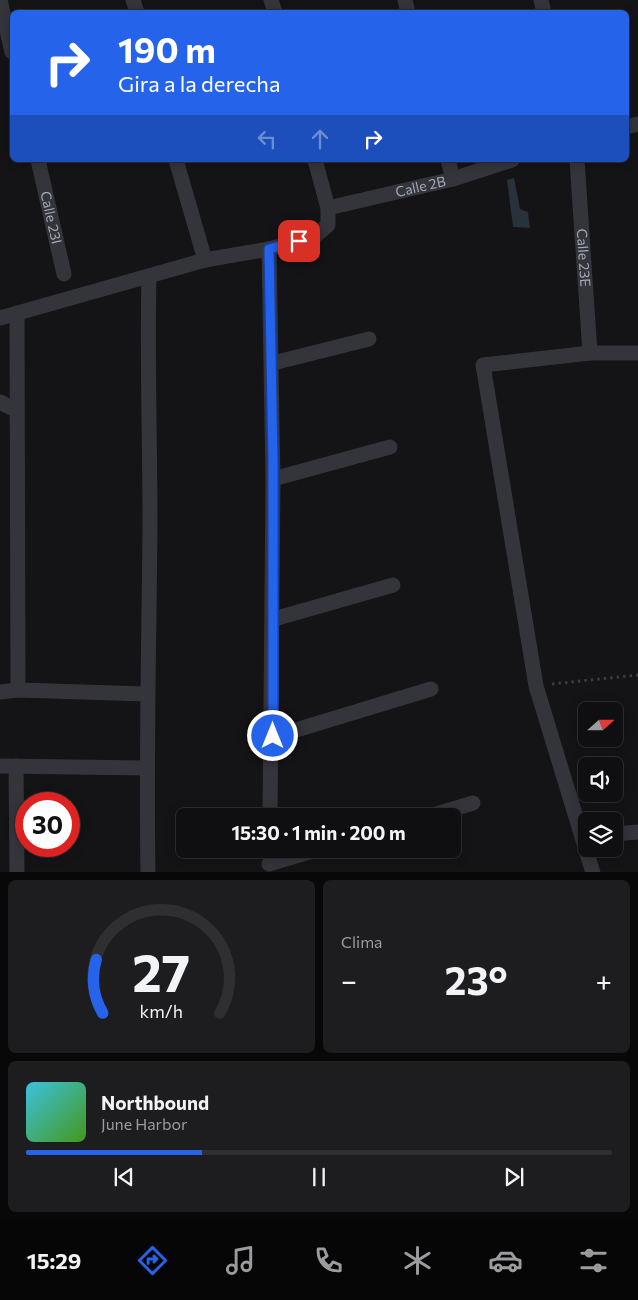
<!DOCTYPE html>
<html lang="es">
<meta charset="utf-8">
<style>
:root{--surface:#0f0e10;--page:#1d1c1e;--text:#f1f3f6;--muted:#9b9c9f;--line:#2f2e30;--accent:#2563eb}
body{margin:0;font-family:Commissioner,sans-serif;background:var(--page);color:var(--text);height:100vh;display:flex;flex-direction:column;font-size:19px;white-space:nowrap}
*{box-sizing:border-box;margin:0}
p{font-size:16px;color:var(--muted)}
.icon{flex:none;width:28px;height:28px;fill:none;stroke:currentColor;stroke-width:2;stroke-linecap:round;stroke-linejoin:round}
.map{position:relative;height:872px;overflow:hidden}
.side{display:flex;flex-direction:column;gap:8px;padding:8px;background:#080809;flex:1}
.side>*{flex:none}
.guide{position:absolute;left:10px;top:10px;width:619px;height:152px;border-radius:8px;box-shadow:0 2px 12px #0003,0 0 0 1px var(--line);background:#2563eb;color:#fff;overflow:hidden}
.needle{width:32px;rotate:69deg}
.fabs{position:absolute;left:578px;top:702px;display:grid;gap:10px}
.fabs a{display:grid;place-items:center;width:45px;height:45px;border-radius:8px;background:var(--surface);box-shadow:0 2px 12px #0003,0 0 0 1px var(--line);font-size:25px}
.speed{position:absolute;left:15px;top:792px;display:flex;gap:10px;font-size:25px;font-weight:700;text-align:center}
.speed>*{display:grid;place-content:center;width:65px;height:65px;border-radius:50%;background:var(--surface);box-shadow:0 2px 12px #0003,0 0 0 1px var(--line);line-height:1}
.speed .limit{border:8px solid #d22;background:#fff;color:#111}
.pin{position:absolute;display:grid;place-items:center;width:42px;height:42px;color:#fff;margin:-21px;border-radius:10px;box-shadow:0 2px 8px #0006}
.me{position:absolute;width:55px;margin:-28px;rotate:0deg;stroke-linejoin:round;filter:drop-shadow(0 0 4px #0008)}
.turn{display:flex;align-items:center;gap:18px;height:105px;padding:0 25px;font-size:22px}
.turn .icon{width:65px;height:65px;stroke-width:2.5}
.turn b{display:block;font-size:35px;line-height:42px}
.lanes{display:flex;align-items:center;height:48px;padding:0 25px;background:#0003;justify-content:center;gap:25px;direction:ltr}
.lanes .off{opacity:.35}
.big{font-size:38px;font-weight:700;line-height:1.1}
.side .tile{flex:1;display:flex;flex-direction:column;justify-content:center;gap:8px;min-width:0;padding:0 18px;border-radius:8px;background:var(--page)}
.side .dial{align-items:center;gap:0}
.dial svg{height:130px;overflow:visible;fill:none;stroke:var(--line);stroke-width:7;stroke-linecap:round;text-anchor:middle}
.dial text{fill:var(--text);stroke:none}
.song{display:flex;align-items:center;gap:15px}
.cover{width:60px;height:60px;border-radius:8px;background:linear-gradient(135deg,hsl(190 70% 55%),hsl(100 70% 35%))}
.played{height:5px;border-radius:2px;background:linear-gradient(90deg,var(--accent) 30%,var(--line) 30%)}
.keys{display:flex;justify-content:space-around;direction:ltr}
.heat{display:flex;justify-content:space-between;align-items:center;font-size:28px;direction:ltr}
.side .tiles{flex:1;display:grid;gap:8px;grid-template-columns:1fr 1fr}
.tile:last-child{grid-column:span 2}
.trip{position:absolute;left:176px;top:808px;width:285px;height:50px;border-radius:8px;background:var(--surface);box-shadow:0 2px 12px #0003,0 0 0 1px var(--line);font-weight:700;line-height:50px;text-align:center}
.tab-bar{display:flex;height:80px;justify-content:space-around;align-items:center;background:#060606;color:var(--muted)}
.tab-bar .icon{width:35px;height:35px}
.tab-bar .active{color:var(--accent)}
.tab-bar b{font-size:22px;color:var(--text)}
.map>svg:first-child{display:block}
.water{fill:#29313a}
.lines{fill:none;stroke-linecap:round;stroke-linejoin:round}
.path{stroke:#3a3c42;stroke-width:3;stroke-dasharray:2.5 4;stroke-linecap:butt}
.street{stroke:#34353b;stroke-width:15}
.route-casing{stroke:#184099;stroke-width:12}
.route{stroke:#2563eb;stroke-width:9}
.labels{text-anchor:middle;stroke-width:5;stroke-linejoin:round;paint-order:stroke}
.street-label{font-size:14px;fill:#a4a8b7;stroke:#0f0e11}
</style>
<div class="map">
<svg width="638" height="873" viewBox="0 0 638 873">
<rect width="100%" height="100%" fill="#141316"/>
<path class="water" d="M514,178l6,31 8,3 2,16 -17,-1 -6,-47z"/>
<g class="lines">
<path class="path" d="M552,684l86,-9"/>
<g class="street">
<path d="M0,0l12,52"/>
<path d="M133,0l4,12"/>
<path d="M271,0l4,12"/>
<path d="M405,0l3,12"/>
<path d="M541,0l3,12"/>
<path d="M626,127l12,-3"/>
<path id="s1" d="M38,160l26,114"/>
<path d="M176,160l29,100"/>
<path d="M448,160l5,19"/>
<path id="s2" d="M577,160l13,193"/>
<path id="s3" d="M328,208l125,-29 59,-19"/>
<path d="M269,249l4,230 -3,337"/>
<path d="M17,313l1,377"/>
<path d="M0,318l205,-58 64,-11 45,-12 14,-12v-17l-13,-48"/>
<path d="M273,363l96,-24"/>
<path d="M0,402l16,8"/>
<path d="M273,479l117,-32"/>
<path d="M274,619l119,-34"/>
<path d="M0,692l18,-2 128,4"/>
<path d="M273,737l158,-48"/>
<path d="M0,766l146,2"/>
<path d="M16,766l1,107"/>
<path d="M430,816l43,-13"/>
<path d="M614,834l24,-2"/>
<path d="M269,864l50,-15"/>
<path d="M148,873c-2,-116 1,-232 2,-348 0,-83 -3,-166 -1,-249"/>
<path d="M593,873l-57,-187 -53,-321 107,-12h48"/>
</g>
</g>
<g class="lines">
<defs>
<path id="route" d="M273,736v-276l-4,-211 30,-8"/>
</defs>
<use href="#route" class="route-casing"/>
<use href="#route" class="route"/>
</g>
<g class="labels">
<g class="street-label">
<text dy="5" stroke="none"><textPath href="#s3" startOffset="95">Calle 2B</textPath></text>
<text dy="5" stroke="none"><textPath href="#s1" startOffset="59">Calle 23I</textPath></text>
<text dy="5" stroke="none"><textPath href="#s2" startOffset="98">Calle 23E</textPath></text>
</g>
</g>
</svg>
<div class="fabs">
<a><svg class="needle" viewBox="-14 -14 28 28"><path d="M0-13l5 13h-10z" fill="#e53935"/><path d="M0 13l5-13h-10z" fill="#9b9c9f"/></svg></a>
<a><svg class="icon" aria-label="sound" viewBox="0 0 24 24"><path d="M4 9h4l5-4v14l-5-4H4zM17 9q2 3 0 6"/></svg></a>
<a><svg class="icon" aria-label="layers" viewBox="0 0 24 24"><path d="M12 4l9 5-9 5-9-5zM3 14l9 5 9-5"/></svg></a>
</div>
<div class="speed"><div class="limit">30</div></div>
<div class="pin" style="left:299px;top:241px;background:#d93025"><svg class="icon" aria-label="arrive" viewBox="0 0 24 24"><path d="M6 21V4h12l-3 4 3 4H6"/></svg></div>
<svg class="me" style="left:273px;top:736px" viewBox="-20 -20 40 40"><circle r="17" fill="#2563eb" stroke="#fff" stroke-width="3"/><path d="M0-11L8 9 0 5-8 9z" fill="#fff"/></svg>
<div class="trip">15:30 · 1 min · 200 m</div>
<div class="guide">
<div class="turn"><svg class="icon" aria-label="right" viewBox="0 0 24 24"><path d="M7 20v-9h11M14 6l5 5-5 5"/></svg><div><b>190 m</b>Gira a la derecha</div></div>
<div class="lanes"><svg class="icon off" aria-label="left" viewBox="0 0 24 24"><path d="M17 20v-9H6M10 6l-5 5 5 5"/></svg><svg class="icon off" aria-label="ahead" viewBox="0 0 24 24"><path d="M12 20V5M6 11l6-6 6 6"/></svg><svg class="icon" aria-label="right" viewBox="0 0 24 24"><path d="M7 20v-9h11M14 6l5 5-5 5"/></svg></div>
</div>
</div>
<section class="side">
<div class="tiles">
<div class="tile dial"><svg viewBox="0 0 100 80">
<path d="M14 69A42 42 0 1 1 86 69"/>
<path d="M14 69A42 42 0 0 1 10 36" stroke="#2563eb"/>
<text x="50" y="56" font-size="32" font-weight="700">27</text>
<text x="50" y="72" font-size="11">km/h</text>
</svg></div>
<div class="tile"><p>Clima</p>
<div class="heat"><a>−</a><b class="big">23°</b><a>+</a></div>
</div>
<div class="tile">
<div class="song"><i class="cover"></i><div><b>Northbound</b><p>June Harbor</p></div></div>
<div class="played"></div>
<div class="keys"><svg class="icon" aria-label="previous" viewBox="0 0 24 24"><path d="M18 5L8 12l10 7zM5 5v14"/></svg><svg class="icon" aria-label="pause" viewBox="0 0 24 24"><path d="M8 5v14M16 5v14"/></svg><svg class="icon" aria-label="next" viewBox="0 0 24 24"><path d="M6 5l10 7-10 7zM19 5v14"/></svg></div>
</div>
</div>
</section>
<nav class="tab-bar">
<b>15:29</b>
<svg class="icon active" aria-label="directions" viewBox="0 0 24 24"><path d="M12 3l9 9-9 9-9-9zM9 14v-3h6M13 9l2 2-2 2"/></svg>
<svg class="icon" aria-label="music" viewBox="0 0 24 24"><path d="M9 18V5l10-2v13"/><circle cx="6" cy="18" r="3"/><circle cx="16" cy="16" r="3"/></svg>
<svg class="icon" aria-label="phone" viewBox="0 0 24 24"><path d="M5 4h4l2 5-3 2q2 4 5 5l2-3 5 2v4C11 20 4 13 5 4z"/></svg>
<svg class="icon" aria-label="climate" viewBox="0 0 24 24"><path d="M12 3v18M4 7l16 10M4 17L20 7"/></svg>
<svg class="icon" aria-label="car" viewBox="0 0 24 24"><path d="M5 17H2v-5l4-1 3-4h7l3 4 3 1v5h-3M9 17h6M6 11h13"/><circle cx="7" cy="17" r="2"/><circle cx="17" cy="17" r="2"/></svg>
<svg class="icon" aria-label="filters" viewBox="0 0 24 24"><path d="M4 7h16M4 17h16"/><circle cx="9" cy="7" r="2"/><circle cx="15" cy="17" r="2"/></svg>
</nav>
